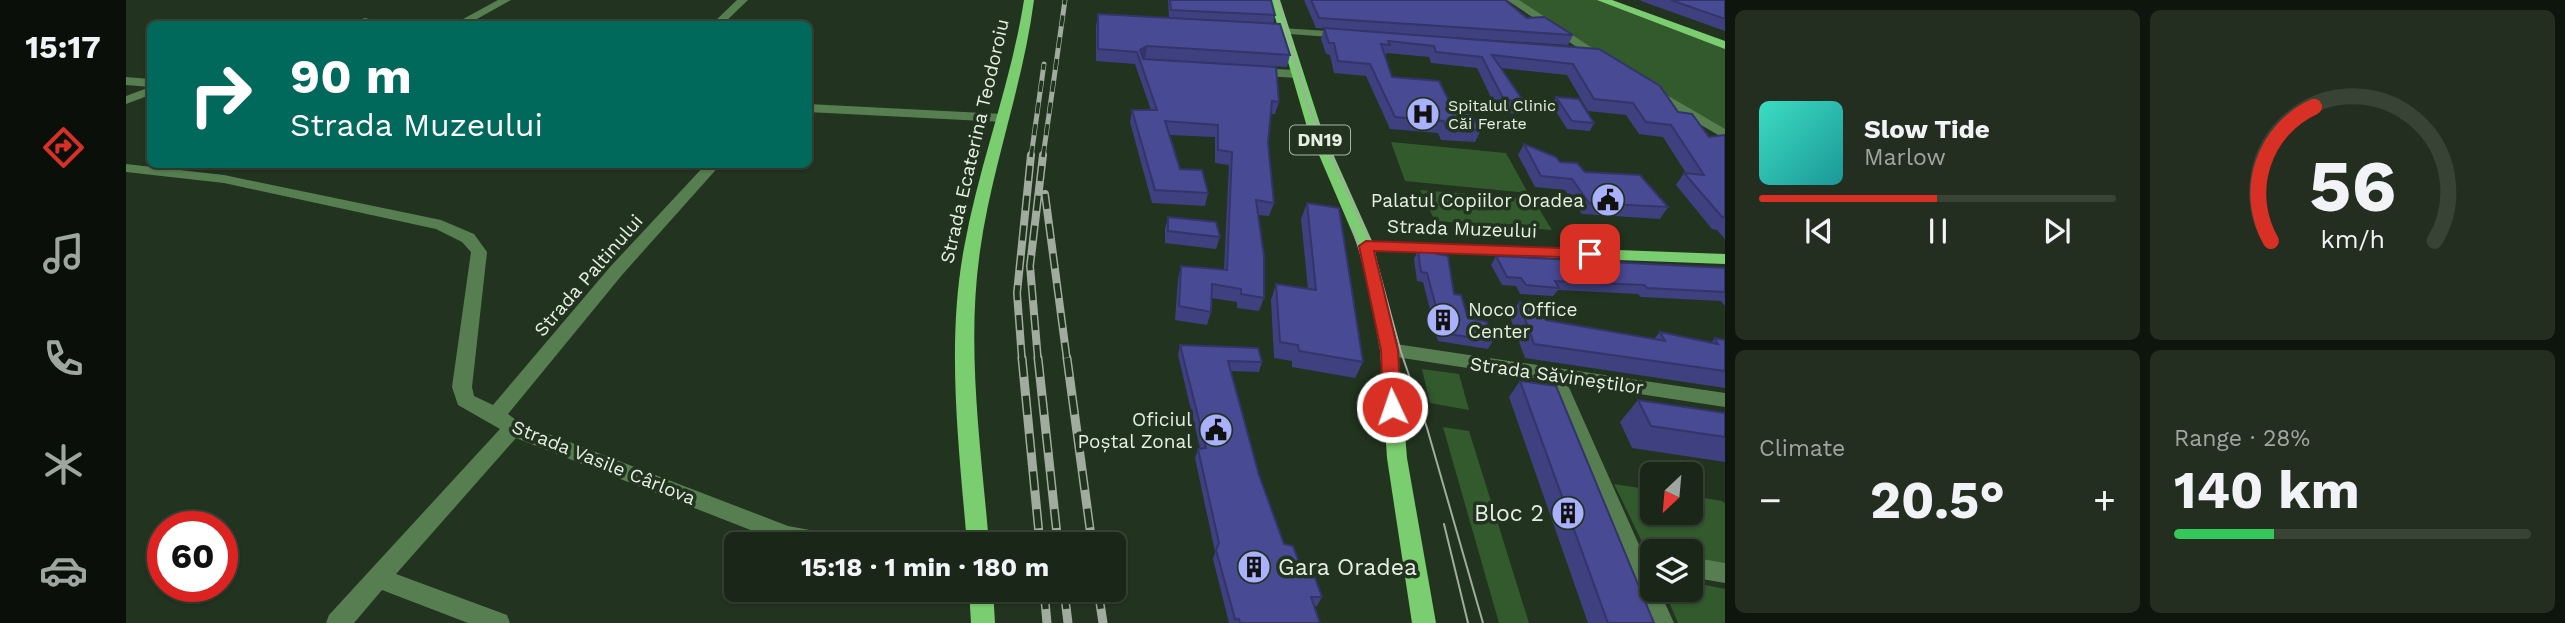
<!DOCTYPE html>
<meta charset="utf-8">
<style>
:root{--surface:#1a2617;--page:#232e20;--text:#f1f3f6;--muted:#9fa5a1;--line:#384336;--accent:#d93025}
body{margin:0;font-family:"Work Sans",sans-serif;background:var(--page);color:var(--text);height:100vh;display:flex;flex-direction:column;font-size:26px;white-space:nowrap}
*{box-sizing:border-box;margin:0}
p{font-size:23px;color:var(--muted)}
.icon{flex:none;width:38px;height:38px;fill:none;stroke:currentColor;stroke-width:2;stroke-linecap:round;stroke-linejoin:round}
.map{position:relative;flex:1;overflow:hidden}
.side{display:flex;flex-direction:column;gap:10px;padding:10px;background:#0e150d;width:840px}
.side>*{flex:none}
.banner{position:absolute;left:21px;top:21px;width:665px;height:147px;border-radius:10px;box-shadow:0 2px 5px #0004,0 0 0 2px var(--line);background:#00695c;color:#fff;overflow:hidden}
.needle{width:46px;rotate:206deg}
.tools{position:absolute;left:1514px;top:462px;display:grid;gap:14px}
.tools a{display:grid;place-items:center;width:63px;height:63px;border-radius:10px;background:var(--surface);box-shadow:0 2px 5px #0004,0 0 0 2px var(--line);font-size:35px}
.speed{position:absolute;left:21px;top:511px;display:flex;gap:14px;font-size:35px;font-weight:700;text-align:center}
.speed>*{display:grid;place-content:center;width:91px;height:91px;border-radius:50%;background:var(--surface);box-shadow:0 2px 5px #0004,0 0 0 2px var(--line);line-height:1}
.speed .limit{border:10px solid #d22;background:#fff;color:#111}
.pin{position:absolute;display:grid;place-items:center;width:60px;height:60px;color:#fff;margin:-30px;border-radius:14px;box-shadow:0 4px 10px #0006}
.me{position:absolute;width:77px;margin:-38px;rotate:357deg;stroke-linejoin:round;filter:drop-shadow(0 0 5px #0008)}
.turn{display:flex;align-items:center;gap:24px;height:147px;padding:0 28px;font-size:32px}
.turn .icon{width:91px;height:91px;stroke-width:2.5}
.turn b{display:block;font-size:49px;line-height:60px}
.big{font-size:52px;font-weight:700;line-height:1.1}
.side .widget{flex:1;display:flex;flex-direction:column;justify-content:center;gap:10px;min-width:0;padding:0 24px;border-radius:10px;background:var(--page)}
.side .dial{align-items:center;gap:0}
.dial svg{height:182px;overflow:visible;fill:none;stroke:var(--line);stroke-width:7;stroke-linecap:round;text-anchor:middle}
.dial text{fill:var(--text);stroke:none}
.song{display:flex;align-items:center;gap:21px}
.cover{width:84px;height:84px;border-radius:10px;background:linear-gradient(135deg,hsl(170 70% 55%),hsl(180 70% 35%))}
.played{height:7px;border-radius:4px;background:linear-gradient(90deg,var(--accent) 50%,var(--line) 50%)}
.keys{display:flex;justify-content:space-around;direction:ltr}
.heat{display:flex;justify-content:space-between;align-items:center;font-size:38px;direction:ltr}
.charge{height:10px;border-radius:5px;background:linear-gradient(90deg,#34c759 28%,var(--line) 0)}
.side .tiles{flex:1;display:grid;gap:10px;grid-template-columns:repeat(2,1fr)}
.trip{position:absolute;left:598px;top:532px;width:402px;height:70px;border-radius:10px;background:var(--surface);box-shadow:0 2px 5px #0004,0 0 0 2px var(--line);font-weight:700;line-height:70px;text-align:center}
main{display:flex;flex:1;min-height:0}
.dock{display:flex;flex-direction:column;width:126px;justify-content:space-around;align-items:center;background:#0a0f09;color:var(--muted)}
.dock .icon{width:49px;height:49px}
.dock .on{color:var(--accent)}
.dock b{font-size:32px;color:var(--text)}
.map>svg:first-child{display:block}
.green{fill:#325a2d}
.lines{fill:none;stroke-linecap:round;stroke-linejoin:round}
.minor{fill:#577e51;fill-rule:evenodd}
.major{fill:#7bce70;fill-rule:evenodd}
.tram{stroke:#a0ad9e;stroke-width:2}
.rail-far2-casing{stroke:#a0ad9e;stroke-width:5}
.rail-far1-casing{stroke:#a0ad9e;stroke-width:8}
.rail-casing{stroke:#a0ad9e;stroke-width:9}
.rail-far2{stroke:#22331f;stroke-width:3.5;stroke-dasharray:11;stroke-linecap:butt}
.rail-far1{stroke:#22331f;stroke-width:5;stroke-dasharray:15;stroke-linecap:butt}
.rail{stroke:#22331f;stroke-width:6;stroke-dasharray:19;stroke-linecap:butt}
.wall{fill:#3f407f}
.shaded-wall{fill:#333468}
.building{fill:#494a94;stroke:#333468;stroke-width:2}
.route{fill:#d93025;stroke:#8d1f18;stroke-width:2}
.labels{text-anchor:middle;stroke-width:7;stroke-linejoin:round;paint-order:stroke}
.far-poi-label{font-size:16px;fill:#e5f0e3;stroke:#22331f;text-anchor:start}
.shield{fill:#22331f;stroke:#aab7a8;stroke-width:2}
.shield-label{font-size:18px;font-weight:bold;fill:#e5f0e3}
.street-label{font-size:19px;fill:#e5f0e3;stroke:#22331f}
.poi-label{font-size:19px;fill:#e5f0e3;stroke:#22331f;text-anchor:end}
.near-poi-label{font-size:23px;fill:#e5f0e3;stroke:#22331f;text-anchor:end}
</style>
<main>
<nav class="dock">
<b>15:17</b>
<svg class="icon on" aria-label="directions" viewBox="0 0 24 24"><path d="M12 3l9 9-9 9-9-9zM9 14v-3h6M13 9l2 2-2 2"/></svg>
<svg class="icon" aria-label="music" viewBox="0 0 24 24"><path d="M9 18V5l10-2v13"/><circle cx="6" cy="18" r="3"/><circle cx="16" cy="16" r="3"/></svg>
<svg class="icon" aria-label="phone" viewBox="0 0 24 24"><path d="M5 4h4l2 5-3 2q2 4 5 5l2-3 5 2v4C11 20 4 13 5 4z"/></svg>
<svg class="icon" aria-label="climate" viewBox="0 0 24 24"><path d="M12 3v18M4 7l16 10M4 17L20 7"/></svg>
<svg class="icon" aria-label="car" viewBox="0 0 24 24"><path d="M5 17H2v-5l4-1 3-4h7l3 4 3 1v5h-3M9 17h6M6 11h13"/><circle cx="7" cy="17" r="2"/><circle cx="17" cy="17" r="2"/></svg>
</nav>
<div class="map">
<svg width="1599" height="623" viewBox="0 0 1599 623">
<rect width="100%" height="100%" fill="#22331f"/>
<path class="green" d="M1385,0h91l123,45v90z
M1265,142l115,11 22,40 -123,-12z
M1294,190l113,9 19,31 -117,-9z
M1296,369l37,5 10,36 -39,-7z
M1317,427l26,4 60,192h-30z
M1488,484l38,6v23h38l1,-17 31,5 3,2v62l-34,-6 -1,-8 -43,1z
M1565,582l34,7v34h-47l-14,-33h26z"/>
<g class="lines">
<path class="minor" d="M372,0h13l-43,24h-14z
M611,0h11l-25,24h-11z
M1381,0h12l93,61 -10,3z
M239,18l4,1v4l-22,1z
M1141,27l76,5 6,3 -6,3 -80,-6 -2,-2z
M1128,68l42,2 6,4 -6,4 -46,-3 -2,-3z
M0,77l24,2v8l-24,-2z
M24,87v8l-24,9v-8z
M1527,87l72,42v10l-77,-45 -1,-3z
M682,104l195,10 7,4 -7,4 -195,-10z
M0,164l98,11 217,45 33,14 13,18 -15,135 2,9 19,9 117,-138 96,-103h15l-99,111 -114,139 12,9 268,103 60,11 3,7h-65l-270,-106 -120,136 111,41 3,8h-42l-86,-33 -28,33h-28l3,-8 171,-186 -42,-24 -6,-18 19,-135 -9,-10 -26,-13 -212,-46 -98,-11z
M1263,343l336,50v14l-158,-24 85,191v16h7l15,33h-24l-104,-243 -163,-25 -3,-5 3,-5z
M1564,557l35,6v20l-35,-6z"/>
<path class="major" d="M898,0h10c-11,85 -42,166 -54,251 -14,97 1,196 9,293h-22c-8,-97 -21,-199 -3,-296 15,-84 47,-164 60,-248z
M1144,0h10l41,127 51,114 353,13v10l-350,-13 23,99 9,108 29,165h-24l-25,-165 -7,-108 -10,-53 -12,-51 -51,-119z
M1471,0h15l113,41v8z
M843,590h24l2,33h-24z"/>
<path class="tram" d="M1152,0l30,106 64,140 29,106 26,76 56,195
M1226,227l21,63
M1318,524l24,99"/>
<defs>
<path id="rail-far2" d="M905,157l13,-93
M917,157l22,-157"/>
<path id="rail-far1" d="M919,194l22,166
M896,360l-5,-67 14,-138
M912,360l-8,-94 13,-111"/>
<path id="rail" d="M896,358l18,186
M912,358l20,186
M941,358l25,186
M918,590l3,33
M938,590l4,33
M972,590l5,33"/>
</defs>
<use href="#rail-far2" class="rail-far2-casing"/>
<use href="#rail-far1" class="rail-far1-casing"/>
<use href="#rail" class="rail-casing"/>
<use href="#rail-far2" class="rail-far2"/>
<use href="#rail-far1" class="rail-far1"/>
<use href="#rail" class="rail"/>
</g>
<path class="wall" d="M1042,0h103l4,15 -2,9 17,31 -3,12 -142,-8 134,43 -4,12h-4l-3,29 6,60 -5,13 -11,-1 6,83 -5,13 -22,-3v-6l-26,-4v14l-4,13 -32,-5 3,-41 3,-13 43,4 5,-105 -14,-2v-26l-46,-2 11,34 28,24 -3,13 -53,-3 -22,-81 2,-12h19l-16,-46 -39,-3v-35l2,-12 71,4z
M1178,0h201l22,18 46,17 -5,10 -252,-17z
M1515,0h84v31l-84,-30z
M1198,28l275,21 110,88 16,-2v104l-8,-9 -5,-1 -36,-44 8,-12h2l-23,-36 -24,-3 -13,-19 -38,-4 -21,-36 -66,-7 23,34 -6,12 -20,-2 -21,-44 -46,-5 -2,-6 -42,-4 -2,3 7,21 57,24 32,29 -6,12 -34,-2 -3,-7 -48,-4 -24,-53 -32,-3 -4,-18 -4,-1 -5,-15z
M1430,97l38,26 -4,8 -23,-2 -15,-24z
M1398,144l36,18 108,45 -8,12 -78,-5 -17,-24 -30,-3 -17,-32z
M1181,203l56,159 -8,16 -63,-11v-6l-18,-3 -3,-58 5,-16 32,5 -7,-70z
M1042,217l52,20 -4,12 -51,-6v-14z
M1292,250l36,44 14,24 25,23 -5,8 -50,-8 -15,-59 -6,-1 -3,-22z
M1370,256l229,12v38l-4,-5 -80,-4 -3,-3 -80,-4 -5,6 -33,-2 -4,-8 -14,-1 -11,-20z
M1393,302l27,18 108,19 6,-7 51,11 4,-5 10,2v48l-200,-30 -15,-41z
M1054,345l82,17 -3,10 -29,-1 29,104 25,69 38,53 -5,9h-3l6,17h-91l-16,-64 2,-7 -20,-94 3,-9 2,-1 -22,-93z
M1394,381l134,242h-66l-79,-226z
M1512,400l87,13v49l-93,-14 -12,-26z"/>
<path class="shaded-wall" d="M1021,46l-2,12 -5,3v-11z"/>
<path class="building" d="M1044,0h101l4,15 -104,-5z
M1185,0h194l22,18 17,-1 29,18 -254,-17z
M1545,0h54v19z
M972,14l182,10 10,31 -143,-9 -7,4 3,9 133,8 3,35 -7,-1 -4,42 6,60 -18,-3 8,56v42l-23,-4v-5l-29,-5 -1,28 -32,-6 2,-40 46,4 5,-118 -14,-2v-25l-53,-4 15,48 22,1 6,23 -53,-3 -23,-80h25l-20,-58 -39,-3z
M1198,28l275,21 61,37 18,26 14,2 17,23 16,-2v82h-3l-38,-44 20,2 -33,-50 -25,-3 -13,-19 -39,-4 -21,-35 -81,-9 32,47 -20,-2 -22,-43 -46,-5 -2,-6 -46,-5 2,4 -9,-1 11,33 47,4 10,20 14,1 18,28 -35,-2 -2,-7 -49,-4 -25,-53 -32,-3 -4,-18h-5z
M1430,97l23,2 15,24 -22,-2z
M1398,144l32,13 4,5 17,1 8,9 55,3 28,32 -79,-4 -17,-24 -31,-3z
M1181,203l32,5 24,154 -64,-11 -1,-6 -18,-3 -4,-58 40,6z
M1042,217l48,5 4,15 -52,-6z
M1292,250l30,6 6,38 7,1 7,23 19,4 6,19 -50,-8 -16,-60 -6,-1z
M1370,256l229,12v24l-78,-4 -3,-3 -89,-4 4,7 -33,-3 -5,-7 -14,-1z
M1393,302l21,3 6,15 119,21 -5,-9 58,12 -3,-6 10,2v31l-191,-27z
M1054,345l78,3 4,14 -34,-1 31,114 25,69 9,2 7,19 11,2 11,30h-11l9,26h-80l-1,-4h-4l-19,-69 3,-7 -21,-94 8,-1z
M1394,381l36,5 98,237h-46z
M1512,400l87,13v24l-74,-11z"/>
<path class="route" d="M1240,241l224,8 7,5 -7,4 -216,-7 24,99 3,57 -3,5h-12l-3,-5 -2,-57 -22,-104z"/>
<defs>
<symbol id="hospital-disc" viewBox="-11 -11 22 22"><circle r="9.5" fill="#a9b0fc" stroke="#22331f"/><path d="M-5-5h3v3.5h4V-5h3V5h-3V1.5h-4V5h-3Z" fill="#111"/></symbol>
<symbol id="civic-disc" viewBox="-11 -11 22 22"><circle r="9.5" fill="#a9b0fc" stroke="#22331f"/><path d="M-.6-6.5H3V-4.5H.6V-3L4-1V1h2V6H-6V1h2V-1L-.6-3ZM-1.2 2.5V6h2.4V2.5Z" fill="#111"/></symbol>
<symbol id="building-disc" viewBox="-11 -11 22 22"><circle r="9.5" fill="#a9b0fc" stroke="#22331f"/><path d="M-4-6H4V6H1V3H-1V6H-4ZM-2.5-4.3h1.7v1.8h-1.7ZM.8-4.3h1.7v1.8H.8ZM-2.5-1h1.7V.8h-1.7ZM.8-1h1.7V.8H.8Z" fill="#111"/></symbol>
</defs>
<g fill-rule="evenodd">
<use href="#hospital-disc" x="1278" y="95" width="38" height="38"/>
<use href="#civic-disc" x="1463" y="181" width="38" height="38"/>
<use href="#building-disc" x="1298" y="301" width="38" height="38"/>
<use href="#civic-disc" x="1071" y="411" width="38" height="38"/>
<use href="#building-disc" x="1423" y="494" width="38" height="38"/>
<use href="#building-disc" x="1109" y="548" width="38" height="38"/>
</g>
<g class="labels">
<g class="far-poi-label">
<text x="1322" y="111">Spitalul Clinic<tspan x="1322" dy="18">Căi Ferate</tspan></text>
</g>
<rect class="shield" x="1164" y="125.5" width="60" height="29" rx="5"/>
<g class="shield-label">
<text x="1194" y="146">DN19</text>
</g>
<g class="street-label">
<text transform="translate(848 141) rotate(-77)" y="7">Strada Ecaterina Teodoroiu</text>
<text transform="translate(1336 228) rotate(2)" y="7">Strada Muzeului</text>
<text transform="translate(462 275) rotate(-49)" y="7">Strada Paltinului</text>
<text transform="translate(1431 375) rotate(8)" y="7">Strada Săvineștilor</text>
<text transform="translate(478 462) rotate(22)" y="7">Strada Vasile Cârlova</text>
</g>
<g class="poi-label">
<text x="1458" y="207">Palatul Copiilor Oradea</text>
<text x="1342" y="316" text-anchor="start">Noco Office<tspan x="1342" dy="22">Center</tspan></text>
<text x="1066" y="426">Oficiul<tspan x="1066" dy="22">Poștal Zonal</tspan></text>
</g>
<g class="near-poi-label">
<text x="1418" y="521">Bloc 2</text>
<text x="1152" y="575" text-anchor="start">Gara Oradea</text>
</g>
</g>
</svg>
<div class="tools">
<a><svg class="needle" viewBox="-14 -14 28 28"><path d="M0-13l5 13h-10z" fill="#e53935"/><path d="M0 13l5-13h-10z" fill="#9fa5a1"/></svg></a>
<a><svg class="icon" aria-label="layers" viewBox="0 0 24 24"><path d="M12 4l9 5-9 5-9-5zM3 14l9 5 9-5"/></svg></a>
</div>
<div class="speed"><div class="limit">60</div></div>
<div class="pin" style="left:1464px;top:254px;background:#d93025"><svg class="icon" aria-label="arrive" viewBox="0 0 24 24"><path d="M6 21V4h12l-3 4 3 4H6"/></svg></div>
<svg class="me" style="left:1266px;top:407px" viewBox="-20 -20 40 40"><circle r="17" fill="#d93025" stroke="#fff" stroke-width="3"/><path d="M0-11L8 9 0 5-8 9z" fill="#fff"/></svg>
<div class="trip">15:18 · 1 min · 180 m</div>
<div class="banner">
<div class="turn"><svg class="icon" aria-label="right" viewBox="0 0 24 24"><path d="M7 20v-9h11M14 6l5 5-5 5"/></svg><div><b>90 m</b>Strada Muzeului</div></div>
</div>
</div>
<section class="side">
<div class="tiles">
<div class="widget">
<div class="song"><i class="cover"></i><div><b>Slow Tide</b><p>Marlow</p></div></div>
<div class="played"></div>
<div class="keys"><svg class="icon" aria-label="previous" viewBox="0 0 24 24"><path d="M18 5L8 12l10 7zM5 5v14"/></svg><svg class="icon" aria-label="pause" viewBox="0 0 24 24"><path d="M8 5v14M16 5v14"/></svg><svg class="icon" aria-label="next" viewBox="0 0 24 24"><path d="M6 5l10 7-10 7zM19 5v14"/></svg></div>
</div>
<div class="widget dial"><svg viewBox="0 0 100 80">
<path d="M14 69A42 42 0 1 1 86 69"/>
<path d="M14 69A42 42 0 0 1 33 10" stroke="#d93025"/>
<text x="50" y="56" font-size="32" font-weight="700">56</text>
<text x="50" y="72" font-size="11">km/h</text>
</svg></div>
<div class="widget"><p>Climate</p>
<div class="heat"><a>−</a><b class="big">20.5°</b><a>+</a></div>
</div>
<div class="widget"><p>Range · 28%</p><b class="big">140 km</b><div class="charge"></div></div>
</div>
</section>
</main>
